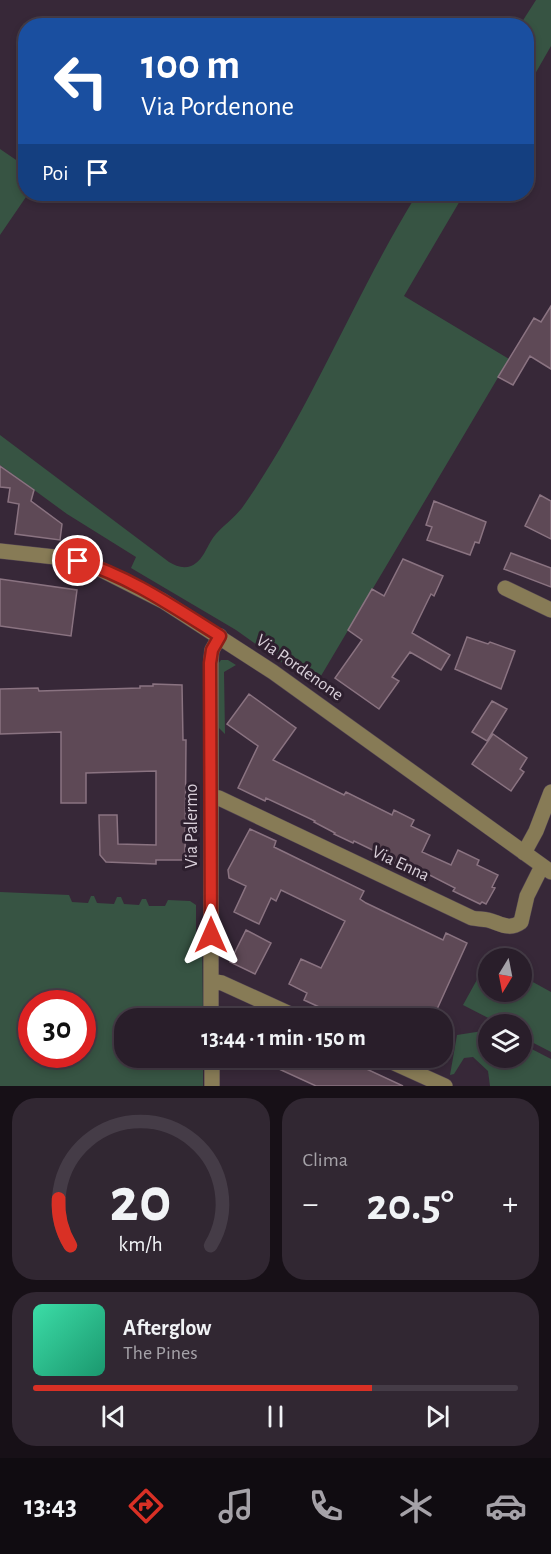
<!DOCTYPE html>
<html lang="it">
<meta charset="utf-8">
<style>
:root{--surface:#291e2a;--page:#312732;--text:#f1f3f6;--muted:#a5a2a8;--line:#453c47;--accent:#d93025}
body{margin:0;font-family:"Alegreya Sans",sans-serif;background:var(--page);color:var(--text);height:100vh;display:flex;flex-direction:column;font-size:22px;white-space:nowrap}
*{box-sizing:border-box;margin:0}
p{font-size:20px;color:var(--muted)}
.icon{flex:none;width:33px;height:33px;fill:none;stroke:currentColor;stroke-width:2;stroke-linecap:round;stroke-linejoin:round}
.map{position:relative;height:1086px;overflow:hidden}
.side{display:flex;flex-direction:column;gap:12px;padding:12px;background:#171017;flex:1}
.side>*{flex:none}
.top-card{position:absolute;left:18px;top:18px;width:516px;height:183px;border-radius:24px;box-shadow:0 3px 9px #0003,0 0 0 2px var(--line);background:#1a4fa0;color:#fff;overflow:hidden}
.needle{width:39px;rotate:190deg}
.fabs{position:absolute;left:478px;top:948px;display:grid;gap:12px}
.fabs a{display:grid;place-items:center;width:54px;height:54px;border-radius:50%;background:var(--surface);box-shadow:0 3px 9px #0003,0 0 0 2px var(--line);font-size:30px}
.speed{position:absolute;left:18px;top:990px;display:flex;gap:12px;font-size:30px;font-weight:700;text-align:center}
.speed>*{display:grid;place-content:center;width:78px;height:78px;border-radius:50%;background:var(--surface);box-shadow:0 3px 9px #0003,0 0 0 2px var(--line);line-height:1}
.speed .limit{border:9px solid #d22;background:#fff;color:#111}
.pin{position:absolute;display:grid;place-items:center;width:51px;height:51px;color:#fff;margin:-26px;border:3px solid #fff;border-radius:50%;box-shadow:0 2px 6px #0007}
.me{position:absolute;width:66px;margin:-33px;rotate:0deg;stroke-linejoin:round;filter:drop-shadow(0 0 4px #0008)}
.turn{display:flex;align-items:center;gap:21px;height:126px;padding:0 24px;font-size:27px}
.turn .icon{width:78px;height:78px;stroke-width:2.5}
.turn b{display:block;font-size:42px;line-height:51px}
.then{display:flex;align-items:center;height:57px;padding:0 24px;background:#0003;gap:12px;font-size:22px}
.big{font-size:45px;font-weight:700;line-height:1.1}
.side .card{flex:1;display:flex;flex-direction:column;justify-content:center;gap:9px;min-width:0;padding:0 21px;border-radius:24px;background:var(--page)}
.side .dial{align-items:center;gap:0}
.dial svg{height:156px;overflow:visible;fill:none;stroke:var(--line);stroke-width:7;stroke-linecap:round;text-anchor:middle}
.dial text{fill:var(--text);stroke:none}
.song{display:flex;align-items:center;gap:18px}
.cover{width:72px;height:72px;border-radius:9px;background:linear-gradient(135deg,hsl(160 70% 55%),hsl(160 70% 35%))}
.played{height:6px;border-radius:3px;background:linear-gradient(90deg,var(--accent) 70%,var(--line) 70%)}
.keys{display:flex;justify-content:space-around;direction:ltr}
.heat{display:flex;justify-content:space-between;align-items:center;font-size:33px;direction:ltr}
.side .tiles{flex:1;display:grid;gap:12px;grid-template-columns:1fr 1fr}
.card:last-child{grid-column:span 2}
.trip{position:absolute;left:114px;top:1008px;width:339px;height:60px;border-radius:24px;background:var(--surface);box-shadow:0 3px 9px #0003,0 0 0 2px var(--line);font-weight:700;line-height:60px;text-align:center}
.menu{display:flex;height:96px;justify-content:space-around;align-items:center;background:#100c11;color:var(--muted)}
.menu .icon{width:42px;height:42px}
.menu .on{color:var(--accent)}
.menu b{font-size:27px;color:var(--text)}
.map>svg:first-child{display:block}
.green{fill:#375443;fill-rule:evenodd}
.building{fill:#5e4956;stroke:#8a7381;stroke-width:1.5}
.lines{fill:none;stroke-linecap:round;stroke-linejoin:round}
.minor-casing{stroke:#514352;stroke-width:16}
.minor{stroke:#877b56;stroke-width:15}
.route-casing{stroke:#8d1f18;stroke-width:15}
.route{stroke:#d93025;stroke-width:10}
.labels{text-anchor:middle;stroke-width:6;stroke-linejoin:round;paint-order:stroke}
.street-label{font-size:18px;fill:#d8cfd9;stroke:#2d1f2e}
</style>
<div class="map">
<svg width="551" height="1086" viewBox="0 0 551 1086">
<rect width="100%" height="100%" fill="#372838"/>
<path class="green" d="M536,0h15v46l-24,42 -1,-62 -6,-1z
M0,149l25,17 1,28h2l-28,41z
M417,194h47l-60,102 105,63 -194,327 -79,-56 -105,-62 5,-11 -69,-43 -67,-49v-30l169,127c7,4 14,7 22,4 13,-5 16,-22 25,-32 8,-9 18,-16 26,-26 69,-98 112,-212 175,-314z
M221,660h7l8,5 -12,7 1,62 -7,-7v-63z
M0,892l69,3 3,7 16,1 3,-7h3l3,7 17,1 3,-7h4l3,7 15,1 3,-6h4l3,7h16l3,-6 22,1 6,4v28l6,3 1,82h-79v40h79v28h-203zM32,1004h50v50h-50z
M489,958v34h33v-16l29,16v60l-29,-15v-13h-22l-37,-19z
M489,1030v28h33v-14l29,15v27h-61l-2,-15 -15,-14 -9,1 -10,16 -4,1 7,-40z"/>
<path class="building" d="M551,306v63l-21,-13 -17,29 -15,-8 36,-59 7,4z
M0,466l34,24 -3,11 31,23 -2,16 -45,-6 4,-30 -11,-2 2,-14 -10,-1z
M540,495l11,6v38l-26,-13z
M434,501l52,21 -7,21 -4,-1 -5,13 -43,-15 5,-13 -6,-2z
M511,553l40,15v19l-47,-18z
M403,559l40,17 -9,20 -3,-2 -19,39 38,22 -9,15 -31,-18 -18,25 7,4 -20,28 -44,-31 27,-38 -14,-10 24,-41 12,7z
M0,579l77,11 -6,46 -71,-10z
M467,637l21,7 2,-2 25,9 -14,38 -46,-20z
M153,684l29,1 1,55h3l-1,120h-29v4l-50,-2 -6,-7 -1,-40h18l1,29 38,1v-74l-70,2v30h-25v-71l-61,2v-45l38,-1 1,3 101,-3v-2h13z
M249,694l47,34 -23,32 71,35 2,-3 46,23 2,-5 20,10 -3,6 19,9 -8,17 29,13 7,-15 21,10 -2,5 21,10 -6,12 3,1 -9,16 -4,-2 -2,2 -27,-13 2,-3 -35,-18 -1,2 -6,-2 -1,2 -24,-11 1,-3 -35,-17 -1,2 -19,-9 1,-1 -21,-11 1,-1 -49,-23 -1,3 -27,-13 20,-42 -31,-22z
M492,701l15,8 -20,32 -15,-9z
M493,734l34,24 -7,11 4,3 -13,19 -39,-27z
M250,829l26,12 -2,6 90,44 -4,8 6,4 77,37 3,-7 21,10 -34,75h-90l-39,-18 3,-7 -18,-9 12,-25 20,9 24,-47 -64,-31 -5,11 -5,-3 -12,26 -25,-12 12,-26 -17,-8 -1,-8z
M246,930l25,13 -16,31 -25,-12z
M255,1058h88l60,28h-87z"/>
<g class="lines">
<defs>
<path id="minor" d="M0,551l64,7 28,7 71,36 110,71 278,200
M505,588l46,22
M211,796l8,2 253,120c5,1 11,1 16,2 12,3 21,11 33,2l6,-26 15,-30
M524,853l12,-22 15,-39
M211,981l11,2 77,35
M211,1018v-359l1,-9 8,-14
M212,1058v28
M383,1058l62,28"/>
</defs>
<use href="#minor" class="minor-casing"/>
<use href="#minor" class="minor"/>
</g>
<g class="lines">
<defs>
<path id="route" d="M78,561c51,15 97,47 142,75l-8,14 -2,13 1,272"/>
</defs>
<use href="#route" class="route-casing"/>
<use href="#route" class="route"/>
</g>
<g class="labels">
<g class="street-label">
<text transform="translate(300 667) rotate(35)" y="6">Via Pordenone</text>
<text transform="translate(191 826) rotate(-90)" y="6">Via Palermo</text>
<text transform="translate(401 863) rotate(25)" y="6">Via Enna</text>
</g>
</g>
</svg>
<div class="fabs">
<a><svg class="needle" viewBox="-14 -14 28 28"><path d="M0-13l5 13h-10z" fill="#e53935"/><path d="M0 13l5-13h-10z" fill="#a5a2a8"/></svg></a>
<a><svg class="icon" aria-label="layers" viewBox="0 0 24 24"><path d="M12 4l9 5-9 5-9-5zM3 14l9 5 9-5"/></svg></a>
</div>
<div class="speed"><div class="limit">30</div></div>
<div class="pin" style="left:78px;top:561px;background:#d93025"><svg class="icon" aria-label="arrive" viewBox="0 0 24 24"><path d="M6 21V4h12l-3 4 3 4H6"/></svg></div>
<svg class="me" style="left:211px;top:935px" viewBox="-20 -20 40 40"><path d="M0-17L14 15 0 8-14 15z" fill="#d93025" stroke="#fff" stroke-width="4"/></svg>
<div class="trip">13:44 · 1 min · 150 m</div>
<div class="top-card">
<div class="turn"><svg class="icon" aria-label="left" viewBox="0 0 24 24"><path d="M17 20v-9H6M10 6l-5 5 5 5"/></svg><div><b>100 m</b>Via Pordenone</div></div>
<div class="then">Poi<svg class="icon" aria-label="arrive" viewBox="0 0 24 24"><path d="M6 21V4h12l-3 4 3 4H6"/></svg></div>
</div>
</div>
<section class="side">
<div class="tiles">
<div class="card dial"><svg viewBox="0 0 100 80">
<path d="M14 69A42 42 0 1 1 86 69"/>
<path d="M14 69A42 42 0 0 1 8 45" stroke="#d93025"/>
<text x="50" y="56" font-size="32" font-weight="700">20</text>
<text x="50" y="72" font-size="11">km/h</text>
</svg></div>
<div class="card"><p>Clima</p>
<div class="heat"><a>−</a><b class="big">20.5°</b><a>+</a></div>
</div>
<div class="card">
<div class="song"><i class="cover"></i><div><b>Afterglow</b><p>The Pines</p></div></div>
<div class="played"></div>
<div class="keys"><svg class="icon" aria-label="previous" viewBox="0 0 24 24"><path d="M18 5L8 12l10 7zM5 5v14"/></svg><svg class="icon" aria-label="pause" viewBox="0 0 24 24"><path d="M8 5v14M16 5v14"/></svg><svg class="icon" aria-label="next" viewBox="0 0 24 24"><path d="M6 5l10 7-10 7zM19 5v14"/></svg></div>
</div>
</div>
</section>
<nav class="menu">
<b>13:43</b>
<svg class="icon on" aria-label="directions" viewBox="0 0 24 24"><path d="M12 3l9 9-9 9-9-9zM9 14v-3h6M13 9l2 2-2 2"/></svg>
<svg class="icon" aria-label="music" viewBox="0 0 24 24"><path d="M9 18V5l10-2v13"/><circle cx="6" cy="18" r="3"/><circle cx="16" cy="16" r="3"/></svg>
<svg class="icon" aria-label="phone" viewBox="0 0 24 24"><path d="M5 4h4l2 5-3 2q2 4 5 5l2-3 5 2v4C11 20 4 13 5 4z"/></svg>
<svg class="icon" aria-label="climate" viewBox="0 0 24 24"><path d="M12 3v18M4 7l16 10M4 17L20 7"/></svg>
<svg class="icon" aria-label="car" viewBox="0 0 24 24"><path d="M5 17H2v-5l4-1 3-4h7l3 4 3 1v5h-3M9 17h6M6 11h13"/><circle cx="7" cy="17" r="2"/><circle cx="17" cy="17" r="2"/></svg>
</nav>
